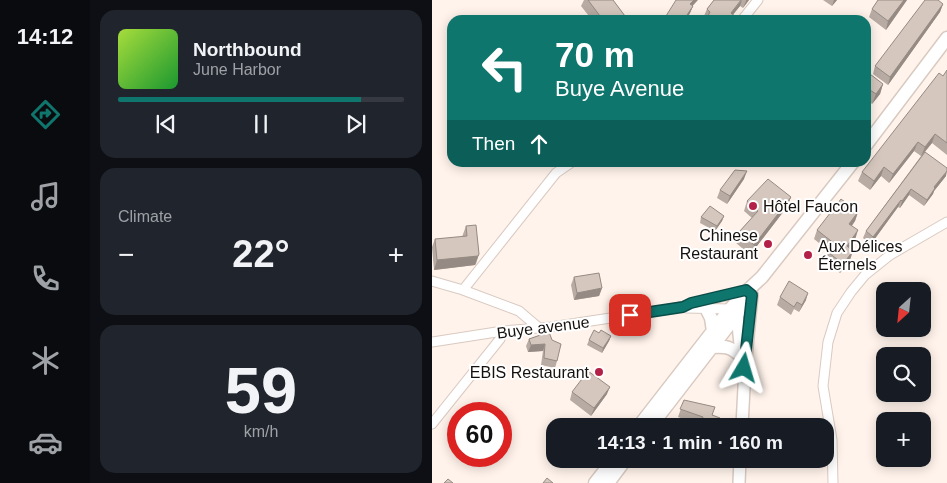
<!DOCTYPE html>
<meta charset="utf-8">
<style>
:root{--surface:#171b24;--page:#20242c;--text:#f1f3f6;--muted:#9ea1a6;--line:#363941;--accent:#0f766e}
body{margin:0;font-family:Arial,sans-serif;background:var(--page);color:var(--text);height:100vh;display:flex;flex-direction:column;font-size:19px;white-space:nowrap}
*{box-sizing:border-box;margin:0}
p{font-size:16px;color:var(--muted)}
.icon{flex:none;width:28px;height:28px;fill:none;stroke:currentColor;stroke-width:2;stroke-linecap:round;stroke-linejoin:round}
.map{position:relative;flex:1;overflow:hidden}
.details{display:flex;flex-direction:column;gap:10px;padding:10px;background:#0d0f14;width:342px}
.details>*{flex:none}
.banner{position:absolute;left:15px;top:15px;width:424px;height:152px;border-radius:15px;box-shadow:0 2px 12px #0003;background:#0f766e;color:#fff;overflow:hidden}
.needle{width:32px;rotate:207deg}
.controls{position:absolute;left:444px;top:282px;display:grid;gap:10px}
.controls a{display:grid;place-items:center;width:55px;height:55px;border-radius:10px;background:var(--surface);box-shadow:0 2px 12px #0003;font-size:25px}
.speed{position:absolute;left:15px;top:402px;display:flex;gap:10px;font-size:25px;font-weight:700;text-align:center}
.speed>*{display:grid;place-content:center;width:65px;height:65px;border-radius:50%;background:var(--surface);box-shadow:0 2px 12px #0003;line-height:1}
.speed .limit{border:8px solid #d22;background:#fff;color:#111}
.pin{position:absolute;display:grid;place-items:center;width:42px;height:42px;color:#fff;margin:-21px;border-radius:10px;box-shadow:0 2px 8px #0006}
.me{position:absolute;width:55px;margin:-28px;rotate:7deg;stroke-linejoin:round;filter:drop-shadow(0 0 4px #0008)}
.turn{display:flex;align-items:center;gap:18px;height:105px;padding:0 25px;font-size:22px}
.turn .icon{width:65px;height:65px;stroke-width:2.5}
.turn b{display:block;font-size:35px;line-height:42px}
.then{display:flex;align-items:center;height:48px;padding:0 25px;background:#0003;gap:10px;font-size:19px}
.big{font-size:38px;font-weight:700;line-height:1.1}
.details .widget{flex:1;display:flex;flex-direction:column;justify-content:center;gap:8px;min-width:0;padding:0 18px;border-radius:15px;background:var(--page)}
.details .dial{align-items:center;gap:0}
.dial b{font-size:65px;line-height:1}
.song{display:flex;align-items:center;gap:15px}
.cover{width:60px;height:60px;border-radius:8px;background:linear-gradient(135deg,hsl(80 70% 55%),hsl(130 70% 35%))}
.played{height:5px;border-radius:2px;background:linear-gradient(90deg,var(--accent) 85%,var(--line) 85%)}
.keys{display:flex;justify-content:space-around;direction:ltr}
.heat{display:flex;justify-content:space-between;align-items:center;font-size:28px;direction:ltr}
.trip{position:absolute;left:114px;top:418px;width:288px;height:50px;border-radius:15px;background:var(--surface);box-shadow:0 2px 12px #0003;font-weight:700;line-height:50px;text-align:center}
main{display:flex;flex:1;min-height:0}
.dock{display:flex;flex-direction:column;width:90px;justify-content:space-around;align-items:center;background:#090b0e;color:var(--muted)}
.dock .icon{width:35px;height:35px}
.dock .on{color:var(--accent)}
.dock b{font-size:22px;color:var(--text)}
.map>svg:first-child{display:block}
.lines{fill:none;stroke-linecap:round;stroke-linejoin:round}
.minor-casing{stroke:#d9cac1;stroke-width:11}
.major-casing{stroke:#d9cac1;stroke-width:14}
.highway-casing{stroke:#d9cac1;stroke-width:15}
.minor{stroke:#fff;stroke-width:9}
.major{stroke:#fff;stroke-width:11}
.highway{stroke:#fff;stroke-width:12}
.wall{fill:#b7aba3}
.shaded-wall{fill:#958b84}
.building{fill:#d5c7bd;stroke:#958b84}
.route-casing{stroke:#0a4d48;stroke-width:12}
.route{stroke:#0f766e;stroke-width:9}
.poi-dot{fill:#b32149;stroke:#fff;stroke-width:2}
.labels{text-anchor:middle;stroke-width:4;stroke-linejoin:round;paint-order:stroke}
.poi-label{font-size:16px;fill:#15100d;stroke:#fff;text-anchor:start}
.street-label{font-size:16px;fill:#15100d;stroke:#fff}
</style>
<main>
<nav class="dock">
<b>14:12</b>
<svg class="icon on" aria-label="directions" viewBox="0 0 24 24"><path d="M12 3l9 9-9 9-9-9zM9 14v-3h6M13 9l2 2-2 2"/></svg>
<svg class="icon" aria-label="music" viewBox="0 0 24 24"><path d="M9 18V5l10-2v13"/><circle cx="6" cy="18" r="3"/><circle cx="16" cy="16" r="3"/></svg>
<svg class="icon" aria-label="phone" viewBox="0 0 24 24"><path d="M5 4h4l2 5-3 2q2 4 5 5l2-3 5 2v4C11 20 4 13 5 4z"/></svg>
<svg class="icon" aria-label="climate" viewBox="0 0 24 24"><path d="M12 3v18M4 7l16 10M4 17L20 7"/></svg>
<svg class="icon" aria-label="car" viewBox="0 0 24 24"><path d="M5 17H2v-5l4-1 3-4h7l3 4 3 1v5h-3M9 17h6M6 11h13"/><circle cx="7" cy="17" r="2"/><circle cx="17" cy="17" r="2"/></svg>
</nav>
<section class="details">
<div class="widget">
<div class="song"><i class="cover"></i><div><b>Northbound</b><p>June Harbor</p></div></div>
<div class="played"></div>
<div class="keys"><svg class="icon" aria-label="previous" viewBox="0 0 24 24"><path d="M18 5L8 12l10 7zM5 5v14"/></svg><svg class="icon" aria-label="pause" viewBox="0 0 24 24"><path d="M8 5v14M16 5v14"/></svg><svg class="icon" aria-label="next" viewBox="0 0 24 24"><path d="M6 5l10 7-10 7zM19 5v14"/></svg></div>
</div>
<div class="widget"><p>Climate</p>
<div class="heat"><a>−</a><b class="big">22°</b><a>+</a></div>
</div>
<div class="widget dial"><b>59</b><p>km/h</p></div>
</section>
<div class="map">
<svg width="515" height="483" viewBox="0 0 515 483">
<rect width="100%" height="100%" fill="#fff3eb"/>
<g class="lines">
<defs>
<path id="minor" d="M310,20l16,-20
M0,281l31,9 56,21 20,17
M31,290l93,-117 16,-11
M254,308l44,1
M0,342l71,-11 48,-4 119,-18 77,-18
M0,424l68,-85 3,-8
M401,483l-1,-43 -9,-54 5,-44 9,-29 14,-21 14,-17 25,-20 57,-33"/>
<path id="major" d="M300,310l5,5 4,39
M310,426l3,-58 7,-73 -2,-1
M307,483l1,-24"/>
<path id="highway" d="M434,145l81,-107
M274,308l5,10 2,13
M280,347c15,-1 19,0 30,10
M207,426l91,-117 17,-18 15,-14 91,-115
M219,426l98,-127
M163,483l19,-24
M176,483l18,-24"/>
</defs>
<use href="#minor" class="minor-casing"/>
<use href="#major" class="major-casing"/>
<use href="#highway" class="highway-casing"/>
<use href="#minor" class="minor"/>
<use href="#major" class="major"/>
<use href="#highway" class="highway"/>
</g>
<path class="wall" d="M152,0h29l15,20h-36l-11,-14z
M282,0h35l-6,8 -3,-2 -7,9 3,2 -1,3h-29l1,-2 -3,-2 3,-7z
M391,0h14l-5,6z
M446,0h29l-21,30 -17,-13 3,-8z
M511,4l-3,8 -52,73 -15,-11 2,-8z
M261,6l-3,7 -4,6 2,1h-23l1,-4z
M515,70v85l-15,-12 -7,9 21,24 -12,15 -1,3 -9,12 -15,-11 -9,13 -2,-1 -27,37 -8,-6 3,-7 55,-75 -7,-5 -25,32 -8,-7 -11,14 -12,-9 4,-9 81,-96z
M434,71l17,13 -3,10 -8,10 -5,-4 -1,1z
M312,179l-17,25 -10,-6 3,-8z
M359,197l-4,10 -37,48 -15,-13 4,-10 13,-14 -8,-7 3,-10z
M426,212l-3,9 -3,5 3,14 -6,8 1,12 -10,13 -16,-12 5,-10 -15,-12 3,-9z
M292,216l-2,5 -7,10 -15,-8 1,-6z
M34,226l13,28 -3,10 -1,1 -41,5 -2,-23 3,-8 27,-2z
M142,277l28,11 -3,8 -25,4 -3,-15z
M348,297l26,3 -7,12 -5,-3 -3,6 -14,-10z
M117,332l8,29 -2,7 -14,-3 2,-14 -15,1 -2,-6 3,-7z
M167,333l12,3 -2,5 -7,12 -15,-8 2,-5z
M140,392l35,2 -16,22 -21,-16z
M252,400l28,15 5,11h-17v-1l-22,-8z
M26,429v18l-7,-5 3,-7z
M136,459h15l-5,7z"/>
<path class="shaded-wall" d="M262,0h4l-10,11 2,-7z
M310,0l-2,6 -12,14 3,-7z
M314,0h3l-6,8 3,-7z
M402,0h3l-5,6z
M472,0h3l-21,30 2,-9z
M511,4l-3,8 -52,73 2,-8z
M261,6l-3,7 -4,7h-2z
M451,84l-3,10 -8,10 4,-10z
M438,90l-3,10 -1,1v-6z
M503,134l-3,9 -11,13 4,-9z
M486,142l-4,9 -25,32 4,-9z
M452,167l-3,9 -11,14 4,-9z
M315,171l-3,8 -17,25 3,-8z
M515,171l-1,5 -12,15 -1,3 -9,12 3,-6 7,-13z
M479,189l-2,6 -9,13 2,-7z
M359,197l-4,10 -37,48 4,-10z
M469,200l-3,7 -27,37 2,-7z
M426,212l-3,9 -9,12 3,-9z
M292,216l-2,5 -7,10 2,-5z
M426,230l-3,10 -11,15 3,-9z
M421,251l-3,9 -10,13 3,-9z
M47,254l-4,11 -41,5 3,-10z
M170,288l-3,8 -25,4 3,-7z
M376,293l-2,7 -7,12 3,-7z
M179,336l-2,5 -7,12 1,-5z
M113,344l-2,7 -15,1 3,-7z
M178,387l-3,7 -16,22 3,-8z
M148,459h3l-5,7z"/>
<path class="building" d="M156,0h25l15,20h-25z
M244,0h18l-4,4 3,2 -8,12 3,2h-15l-7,-4z
M282,0h27l-10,13 5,4 -2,3h-28l4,-8 -3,-3z
M446,0h26l-16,21 -16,-12z
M493,0h13l5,4 -53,73 -15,-11z
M515,70v73l-12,-9 -10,13 -7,-5 -25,32 -9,-7 -10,14 -12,-9 77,-99 4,3z
M434,71l17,13 -7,10 -6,-4 -4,5z
M493,152l22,16v3l-13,16 1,1 -8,12 -16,-11 -9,12 -1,-1 -28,37 -7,-6z
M303,170l12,1 -17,25 -10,-6z
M336,179l23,18 -37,48 -15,-13 19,-21 -11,-10z
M409,199l17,13 -9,12 9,6 -11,16 6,5 -10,13 -15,-12 7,-8 -18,-14z
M278,206l14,10 -7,10 -16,-9z
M44,225l3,29 -1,2 -41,4 -2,-21 32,-3 -1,-10z
M167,273l3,15 -25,5 -3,-16z
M357,281l19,12 -6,12 -5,-3 -3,5 -14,-10z
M162,330l5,3 2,-3 10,6 -8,12 -14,-8z
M117,332l3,8 9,4 -4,17 -13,-3 1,-14 -14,1 -2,-6z
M156,371l22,16 -16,21 -22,-16z
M252,400l31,7 -3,8 8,3 -3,8h-16l2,-9 -23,-8z
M26,429v9l-4,-3z
M115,478l6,5h-10z
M16,479l5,4h-9z"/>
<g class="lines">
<defs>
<path id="route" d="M198,315l53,-8 8,-4 55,-13 6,5 -8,73"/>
</defs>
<use href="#route" class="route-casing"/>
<use href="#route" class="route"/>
</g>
<g class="poi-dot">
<circle cx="321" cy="206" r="5"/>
<circle cx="336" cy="244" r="5"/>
<circle cx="376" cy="255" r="5"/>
<circle cx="167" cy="372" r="5"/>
</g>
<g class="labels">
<g class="poi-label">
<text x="331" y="212">Hôtel Faucon</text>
<text x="326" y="241" text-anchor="end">Chinese<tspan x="326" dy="18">Restaurant</tspan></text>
<text x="386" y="252">Aux Délices<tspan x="386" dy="18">Éternels</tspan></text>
<text x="157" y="378" text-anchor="end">EBIS Restaurant</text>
</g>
<g class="street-label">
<text transform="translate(111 327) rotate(-7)" y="6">Buye avenue</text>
</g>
</g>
</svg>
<div class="controls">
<a><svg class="needle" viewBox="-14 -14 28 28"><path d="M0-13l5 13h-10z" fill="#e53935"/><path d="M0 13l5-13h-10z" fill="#9ea1a6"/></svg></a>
<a><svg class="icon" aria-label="search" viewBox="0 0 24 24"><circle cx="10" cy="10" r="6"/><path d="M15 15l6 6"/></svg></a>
<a>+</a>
</div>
<div class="speed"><div class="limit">60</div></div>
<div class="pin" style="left:198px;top:315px;background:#d93025"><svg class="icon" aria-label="arrive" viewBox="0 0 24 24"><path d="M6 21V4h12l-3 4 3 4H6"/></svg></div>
<svg class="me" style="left:312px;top:368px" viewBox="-20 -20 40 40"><path d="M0-17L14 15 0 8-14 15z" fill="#0f766e" stroke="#fff" stroke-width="4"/></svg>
<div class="trip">14:13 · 1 min · 160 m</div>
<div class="banner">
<div class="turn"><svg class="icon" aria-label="left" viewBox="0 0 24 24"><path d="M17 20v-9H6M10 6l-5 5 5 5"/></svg><div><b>70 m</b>Buye Avenue</div></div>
<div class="then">Then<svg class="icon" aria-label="ahead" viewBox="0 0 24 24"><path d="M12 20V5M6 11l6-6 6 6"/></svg></div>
</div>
</div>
</main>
